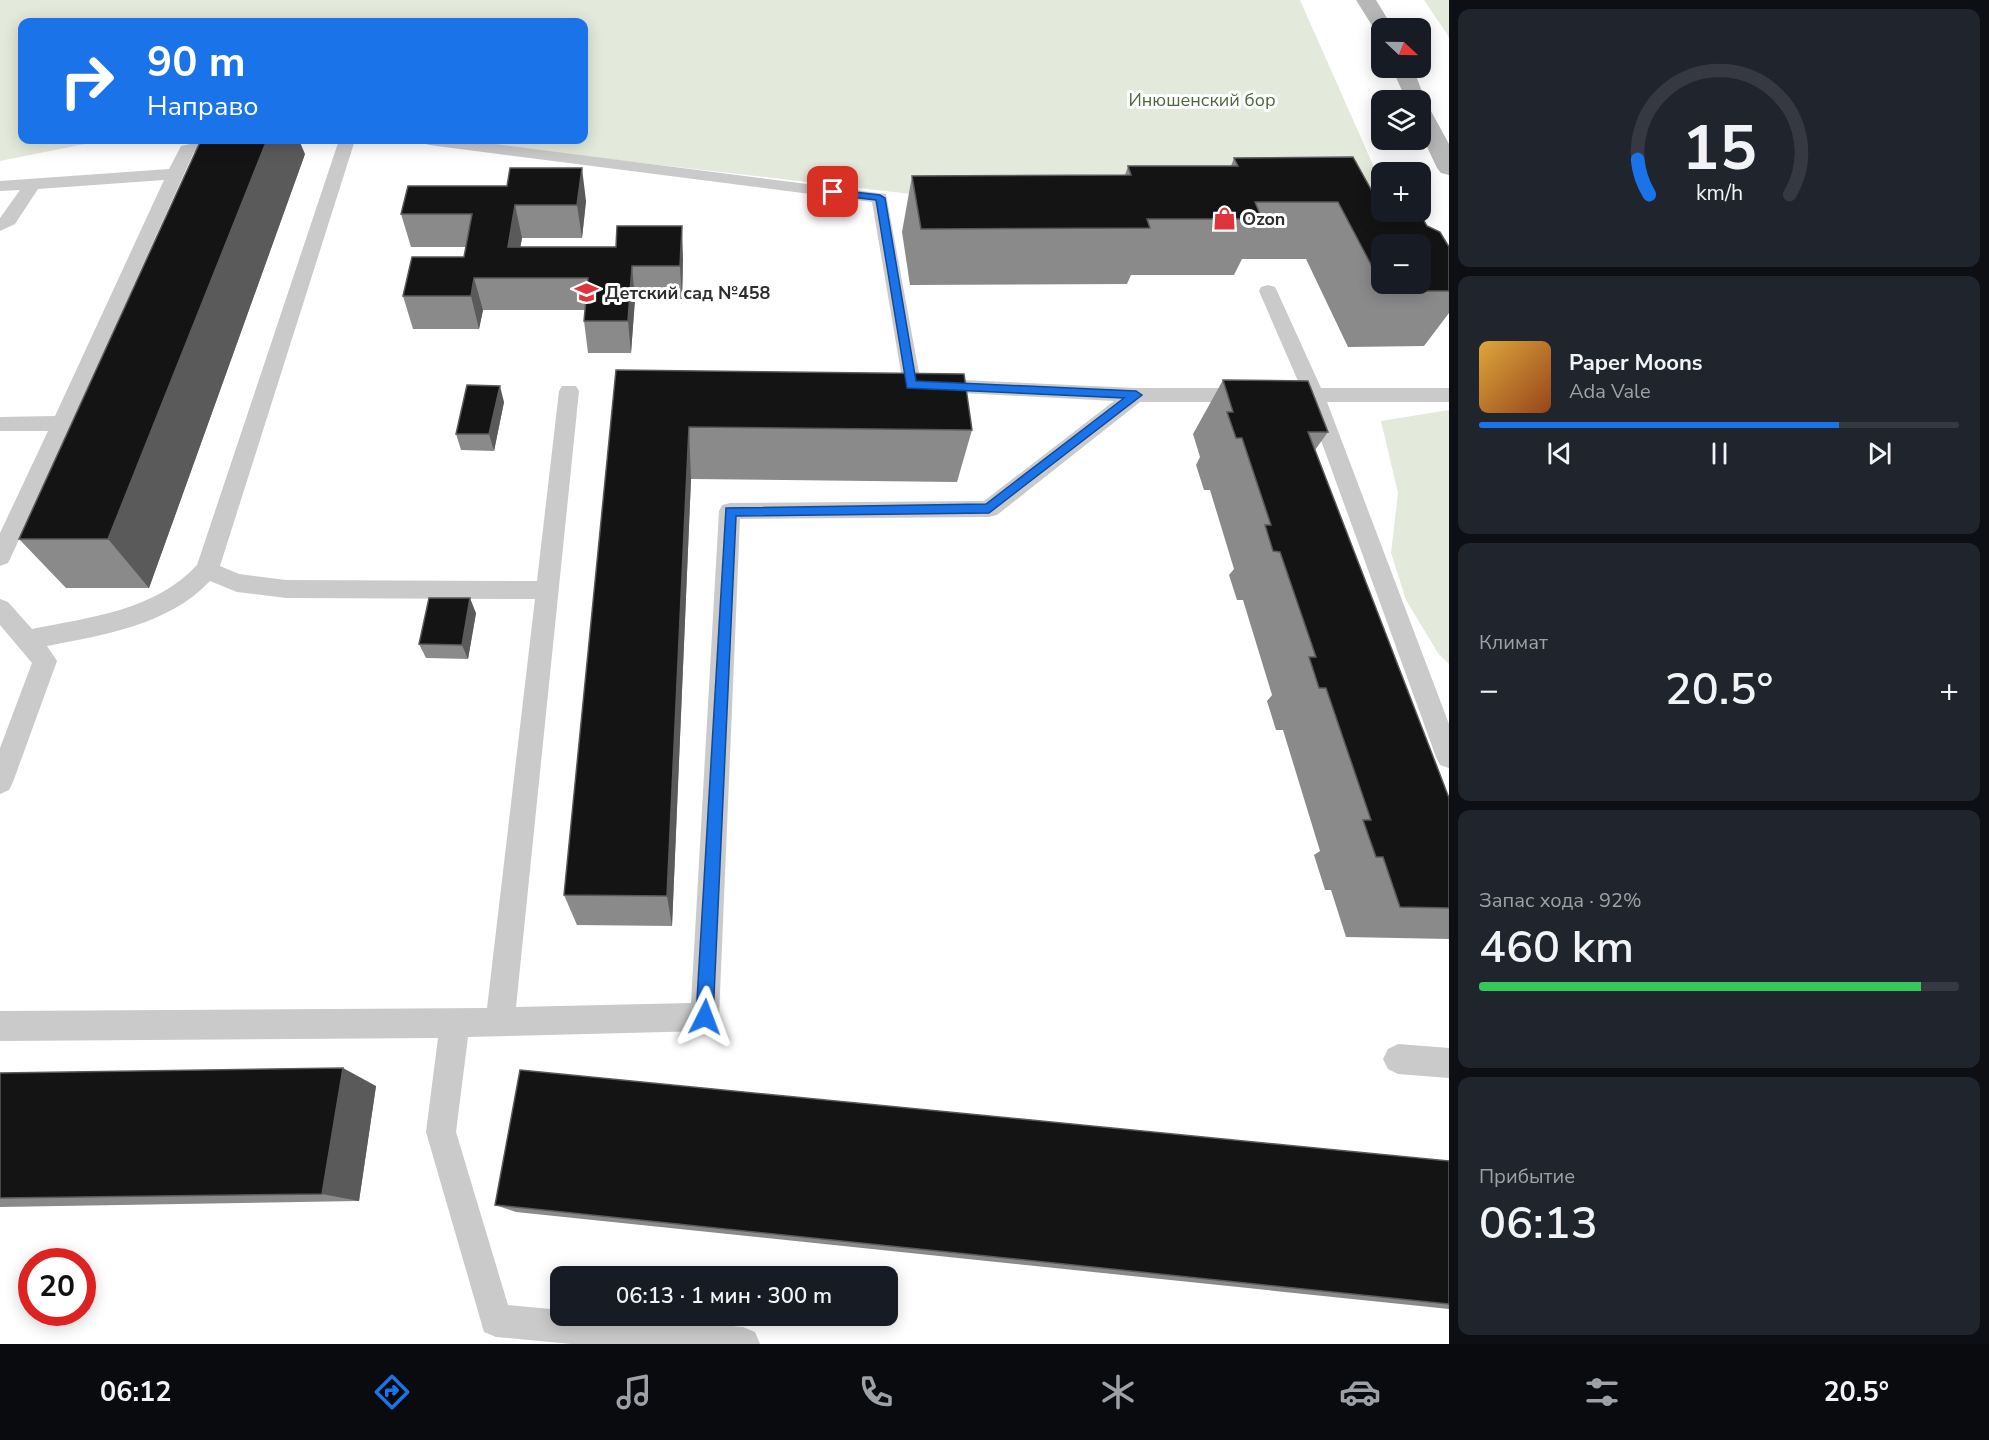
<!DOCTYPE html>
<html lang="ru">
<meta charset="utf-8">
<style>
:root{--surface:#171b24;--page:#20242c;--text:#f1f3f6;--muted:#9ea1a6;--line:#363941;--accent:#1a73e8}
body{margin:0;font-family:"Nunito Sans",sans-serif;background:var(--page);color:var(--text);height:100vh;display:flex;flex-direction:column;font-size:22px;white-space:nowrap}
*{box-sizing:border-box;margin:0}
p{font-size:20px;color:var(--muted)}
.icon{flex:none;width:33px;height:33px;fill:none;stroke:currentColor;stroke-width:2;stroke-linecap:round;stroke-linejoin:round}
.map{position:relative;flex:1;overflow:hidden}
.drawer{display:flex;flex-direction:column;gap:9px;padding:9px;background:#0d0f14;width:540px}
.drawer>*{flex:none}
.guide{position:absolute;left:18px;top:18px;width:570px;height:126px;border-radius:12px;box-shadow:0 3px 15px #0003;background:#1a73e8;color:#fff;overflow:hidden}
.needle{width:39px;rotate:112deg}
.fabs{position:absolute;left:1371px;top:18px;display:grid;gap:12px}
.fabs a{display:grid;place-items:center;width:60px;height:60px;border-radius:12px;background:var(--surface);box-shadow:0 3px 15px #0003;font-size:30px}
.speed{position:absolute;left:18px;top:1248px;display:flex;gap:12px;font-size:30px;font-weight:700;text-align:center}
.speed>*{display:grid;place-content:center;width:78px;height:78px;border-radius:50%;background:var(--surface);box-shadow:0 3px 15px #0003;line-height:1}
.speed .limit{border:9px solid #d22;background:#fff;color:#111}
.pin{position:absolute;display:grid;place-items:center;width:51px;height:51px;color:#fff;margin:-26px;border-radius:12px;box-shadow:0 3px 9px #0006}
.me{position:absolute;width:66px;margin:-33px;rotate:3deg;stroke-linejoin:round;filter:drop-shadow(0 0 4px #0008)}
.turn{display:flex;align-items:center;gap:21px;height:126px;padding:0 30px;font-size:27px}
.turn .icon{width:78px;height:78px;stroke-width:2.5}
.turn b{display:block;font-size:42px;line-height:51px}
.big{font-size:45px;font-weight:600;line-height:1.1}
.drawer .card{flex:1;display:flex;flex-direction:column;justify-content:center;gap:9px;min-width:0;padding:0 21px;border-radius:12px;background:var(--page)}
.drawer .dial{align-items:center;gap:0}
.dial svg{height:156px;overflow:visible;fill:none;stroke:var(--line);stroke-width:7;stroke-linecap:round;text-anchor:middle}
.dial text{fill:var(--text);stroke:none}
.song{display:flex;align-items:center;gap:18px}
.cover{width:72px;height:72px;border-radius:9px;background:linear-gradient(135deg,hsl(40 70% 55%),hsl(20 70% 35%))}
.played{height:6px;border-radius:3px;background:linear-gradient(90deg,var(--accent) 75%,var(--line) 75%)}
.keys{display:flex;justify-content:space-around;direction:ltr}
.heat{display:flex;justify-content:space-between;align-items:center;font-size:33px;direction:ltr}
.charge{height:9px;border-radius:4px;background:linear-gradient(90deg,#34c759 92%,var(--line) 0)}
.trip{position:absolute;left:550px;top:1266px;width:348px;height:60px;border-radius:12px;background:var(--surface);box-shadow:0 3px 15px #0003;font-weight:600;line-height:60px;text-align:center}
.tabs{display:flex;height:96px;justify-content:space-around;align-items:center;background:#090b0e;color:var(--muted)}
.tabs .icon{width:42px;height:42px}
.tabs .active{color:var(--accent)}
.tabs b{font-size:27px;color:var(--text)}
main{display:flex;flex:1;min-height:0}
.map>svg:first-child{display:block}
.green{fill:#e3eadb}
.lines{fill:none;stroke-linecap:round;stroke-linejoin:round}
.service{fill:#cacaca;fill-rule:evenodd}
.secondary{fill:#b7b7b7;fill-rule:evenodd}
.wall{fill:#8a8a8a}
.shaded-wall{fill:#5a5a5a}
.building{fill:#141414;stroke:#5a5a5a;stroke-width:1.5;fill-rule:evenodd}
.route{fill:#1a73e8;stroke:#114b97;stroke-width:1.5}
.labels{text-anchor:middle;stroke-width:6;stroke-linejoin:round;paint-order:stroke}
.far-park-label{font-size:18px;fill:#4f673c;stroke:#fff}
.far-poi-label{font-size:18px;font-weight:bold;fill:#2d2d2d;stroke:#fff;text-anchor:start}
</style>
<main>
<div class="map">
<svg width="1449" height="1344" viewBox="0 0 1449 1344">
<rect width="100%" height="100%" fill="#fff"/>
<path class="green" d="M0,0h1300l81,183 1,20 -445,-6 -495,-57h142v-118h-562v118h83l-105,21z
M1424,0h25v38l-2,-4z
M1449,410v254l-11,-11 -32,-53 -15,-47 7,-60 -17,-72z"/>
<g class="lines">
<path class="service" d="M208,140h28l-2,3 -40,9 -183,405 -3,6 -8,3v-33l48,-102h-48v-14l55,-1 109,-236 -126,9 -23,35 -15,7v-13l20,-28 -20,1v-10l169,-12 12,-23z
M339,140h16l-135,426 19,8 47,6 251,1 22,-190 3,-5h14l3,5 -63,616 175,-4 28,-492 3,-6 8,-2 254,-2 130,-100 -210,-11 -32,-188 -443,-57 -6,-2 -2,-3h43l422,54 34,184 216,10h110l7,2 3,5 -3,5 -7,2h-106l-143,113 -8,2 -249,2 -21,498 -4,10 -10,4 -237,6 -12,95 52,173 53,5v6h61l121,11 12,5 5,12h-189l-75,-7 -12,-5 -58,-200 12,-94 -438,3v-30l487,-3 48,-409 -249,-1 -49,-6 -27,-11c-41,44 -107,54 -163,65l10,15 -44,121 -4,8 -9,4v-46l32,-85 -32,-38v-26l8,3 24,27c59,-12 122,-18 165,-64z
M1268,285l7,2 2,4 44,97h128v14h-122l122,322v44l-9,-3 -4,-8 -129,-355 -34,-2 -3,-5 3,-5 28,-2 -42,-97 2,-4z
M1398,1044l51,4v30l-51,-4 -10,-5 -5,-10 5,-10z"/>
<path class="secondary" d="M1356,0h20l17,28h-11v6l-6,-2z
M1392,68h21l13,34 23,42v31l-8,-2 -4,-5 -17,-36v-32h-14z"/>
</g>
<path class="wall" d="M305,154l-156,434h-83l-47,-49z
M1234,158l144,44 49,24 22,21v66l-25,33 -76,1 -42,-88h-64l-8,16h-103l-4,9 -217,1 -8,-53 10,-56 213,-1 3,-9h103z
M408,186l178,15 -4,37h-60l-2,9 163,12 -1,40h-47l-4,54h-43l-4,-32 1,-11h-102l-4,19h-66l-10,-33 61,-39 2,-10h-55l-10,-33z
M616,370l356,60 -15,52 -266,-3 -19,447 -95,-1 -13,-30z
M1223,380l105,52 -13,18 134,348v141l-103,-2 -15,-47h-6l-11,-35 6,-4 -37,-121h-7l-9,-29 5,-6 -29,-95h-6l-8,-25 5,-6 -24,-79h-6l-8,-25 4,-8 -7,-23z
M504,402l-10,49 -33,-1 -5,-16z
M476,613l-8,46 -42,-1 -7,-14z
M0,1073l376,13 -17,115 -359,6z
M1449,1161v148l-933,-97 -21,-7z"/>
<path class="shaded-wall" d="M267,140h32l6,14 -156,434 -41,-49z
M582,168l4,33 -4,37 -5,-33z
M515,205l7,33 -7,40 -7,-31z
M682,226l1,33 -1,40 -2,-33z
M632,266l3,33 -4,54 -3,-32z
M474,278l9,32 -4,19 -8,-33z
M500,386l4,16 -10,49 -5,-17z
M689,427l2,52 -19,447 -5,-30z
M470,598l6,15 -8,46 -6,-14z
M343,1068l33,18 -17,115 -37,-7z"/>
<path class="building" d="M201,140h66l-159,399h-89z
M1353,157l25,45h4v10h37l8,14 13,6 9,15v44h-64l-47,-89h-83l7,17h-115l3,9 -229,1 -9,-53 219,-1 -3,-9h110l-4,-8zM1382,244h38v40h-38z
M510,168h72l-5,37h-62l-7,42h108l1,-21h65l-2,40h-48l-4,55h-44l4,-43h-114l-3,18h-68l9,-39h52l8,-43h-71l7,-28h99z
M616,370l348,4 8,56 -283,-3 -22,469 -103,-1z
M1223,380l85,1 20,51h-20l141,366v110l-49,-1 -17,-50h-7l-13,-37h8l-45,-132h-7l-10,-31h7l-36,-105 -7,-1 -8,-26h6l-29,-87h-6l-9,-26h6z
M467,385l33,1 -11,48h-33z
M429,598h41l-8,47 -43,-1z
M343,1068l-21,126 -322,4v-125z
M520,1070l929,91v143l-954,-99z"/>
<path class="route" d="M829,189l51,6 5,3 31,183 220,10 6,4 -153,118 -253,3 -23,501 -3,6 -5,2 -6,-2 -3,-6 30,-509 260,-4 138,-106 -217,-10 -31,-188 -43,-5 -4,-1z"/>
<defs>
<symbol id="shop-bare" viewBox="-9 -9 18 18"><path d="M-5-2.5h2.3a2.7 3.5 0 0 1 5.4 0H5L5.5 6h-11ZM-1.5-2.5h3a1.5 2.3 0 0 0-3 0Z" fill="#df343b" stroke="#fff" stroke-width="2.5" paint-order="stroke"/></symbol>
<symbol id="school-bare" viewBox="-9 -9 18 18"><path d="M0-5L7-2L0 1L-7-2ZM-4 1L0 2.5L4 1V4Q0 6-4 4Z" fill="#df343b" stroke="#fff" stroke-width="2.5" paint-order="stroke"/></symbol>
</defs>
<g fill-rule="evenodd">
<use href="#shop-bare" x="1208" y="202" width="33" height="33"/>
<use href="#school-bare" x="570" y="276" width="33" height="33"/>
</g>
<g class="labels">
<g class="far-park-label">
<text x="1202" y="106">Инюшенский бор</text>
</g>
<g class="far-poi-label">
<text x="1242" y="225">Ozon</text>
<text x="605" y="299">Детский сад №458</text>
</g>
</g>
</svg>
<div class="fabs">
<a><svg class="needle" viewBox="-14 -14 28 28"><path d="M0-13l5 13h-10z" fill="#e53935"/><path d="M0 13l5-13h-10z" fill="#9ea1a6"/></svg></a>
<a><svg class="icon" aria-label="layers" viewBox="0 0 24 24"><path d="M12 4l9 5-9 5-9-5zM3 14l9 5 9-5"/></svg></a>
<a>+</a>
<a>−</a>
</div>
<div class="speed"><div class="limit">20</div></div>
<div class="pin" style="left:833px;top:192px;background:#d93025"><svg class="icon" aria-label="arrive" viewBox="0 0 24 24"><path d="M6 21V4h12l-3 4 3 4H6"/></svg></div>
<svg class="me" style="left:705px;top:1017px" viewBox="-20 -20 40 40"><path d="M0-17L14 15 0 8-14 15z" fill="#1a73e8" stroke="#fff" stroke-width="4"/></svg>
<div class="trip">06:13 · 1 мин · 300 m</div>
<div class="guide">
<div class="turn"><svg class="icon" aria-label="right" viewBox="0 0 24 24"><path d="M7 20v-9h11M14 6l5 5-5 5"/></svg><div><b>90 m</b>Направо</div></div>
</div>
</div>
<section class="drawer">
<div class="card dial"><svg viewBox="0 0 100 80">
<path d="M14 69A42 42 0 1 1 86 69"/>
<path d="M14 69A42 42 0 0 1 8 51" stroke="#1a73e8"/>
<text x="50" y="56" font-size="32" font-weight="700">15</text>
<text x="50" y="72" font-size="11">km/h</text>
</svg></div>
<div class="card">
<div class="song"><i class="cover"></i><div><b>Paper Moons</b><p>Ada Vale</p></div></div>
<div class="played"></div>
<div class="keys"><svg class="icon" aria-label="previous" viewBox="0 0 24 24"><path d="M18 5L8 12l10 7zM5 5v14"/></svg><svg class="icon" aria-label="pause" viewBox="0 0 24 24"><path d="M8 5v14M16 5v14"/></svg><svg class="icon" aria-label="next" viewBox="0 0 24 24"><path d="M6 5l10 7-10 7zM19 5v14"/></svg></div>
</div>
<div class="card"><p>Климат</p>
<div class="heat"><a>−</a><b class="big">20.5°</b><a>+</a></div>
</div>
<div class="card"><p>Запас хода · 92%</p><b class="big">460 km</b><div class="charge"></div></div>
<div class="card"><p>Прибытие</p><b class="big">06:13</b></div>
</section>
</main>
<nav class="tabs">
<b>06:12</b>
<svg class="icon active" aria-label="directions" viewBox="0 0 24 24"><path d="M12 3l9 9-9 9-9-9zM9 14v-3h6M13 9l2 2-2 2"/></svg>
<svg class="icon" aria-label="music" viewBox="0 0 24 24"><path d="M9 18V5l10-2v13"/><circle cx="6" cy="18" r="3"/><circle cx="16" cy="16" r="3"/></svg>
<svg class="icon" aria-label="phone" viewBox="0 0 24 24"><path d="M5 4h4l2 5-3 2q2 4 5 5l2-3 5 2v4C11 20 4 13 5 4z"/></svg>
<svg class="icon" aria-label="climate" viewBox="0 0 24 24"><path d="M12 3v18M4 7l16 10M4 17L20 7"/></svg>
<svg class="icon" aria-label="car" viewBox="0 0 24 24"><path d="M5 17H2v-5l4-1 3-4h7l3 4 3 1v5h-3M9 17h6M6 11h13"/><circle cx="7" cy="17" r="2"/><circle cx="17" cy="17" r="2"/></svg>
<svg class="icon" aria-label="filters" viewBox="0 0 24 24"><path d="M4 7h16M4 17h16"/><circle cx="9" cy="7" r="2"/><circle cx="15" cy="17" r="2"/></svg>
<b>20.5°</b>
</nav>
